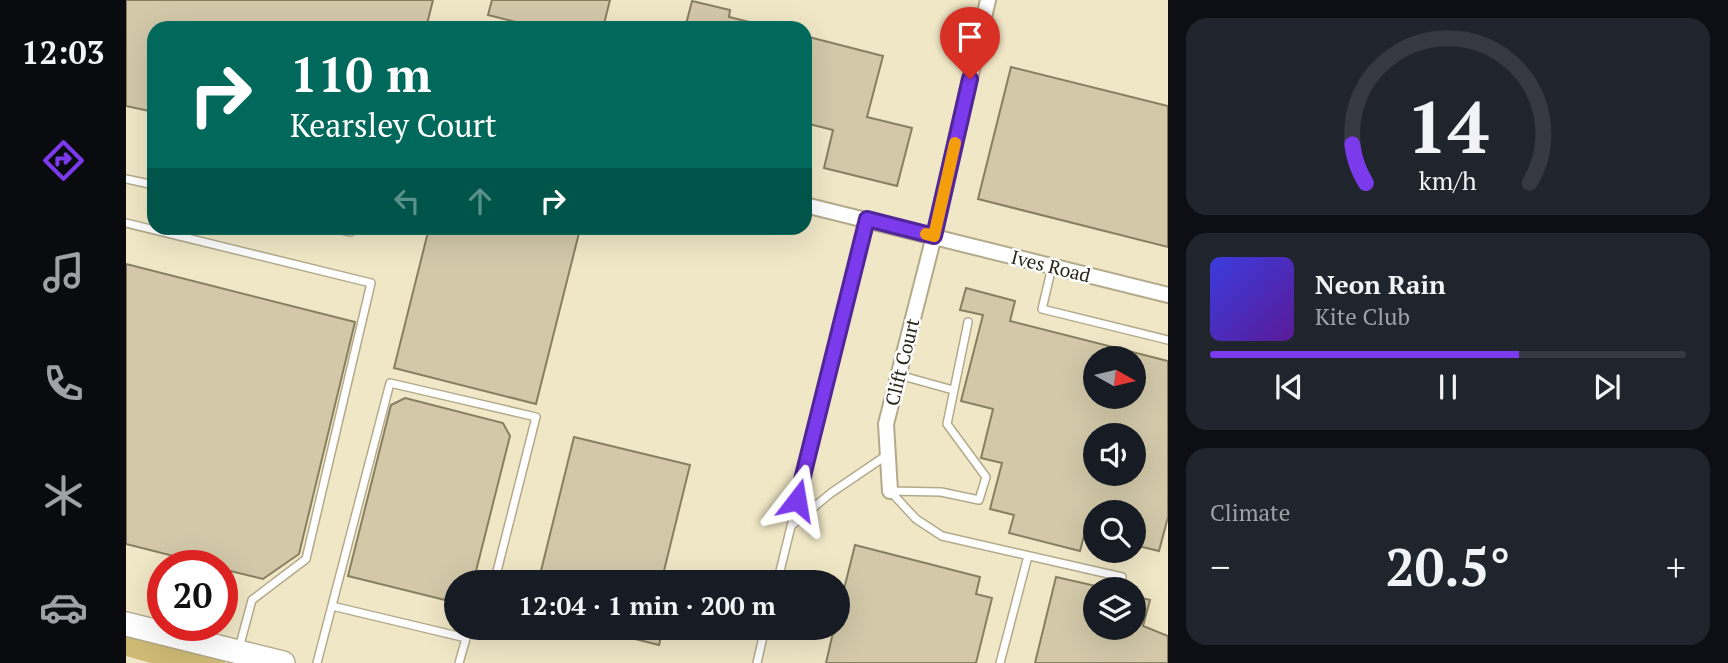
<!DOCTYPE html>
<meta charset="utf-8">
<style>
:root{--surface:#171b24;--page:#20242c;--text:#f1f3f6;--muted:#9ea1a6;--line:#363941;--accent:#7c3aed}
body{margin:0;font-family:"PT Serif",serif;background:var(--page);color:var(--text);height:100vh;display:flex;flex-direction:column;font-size:26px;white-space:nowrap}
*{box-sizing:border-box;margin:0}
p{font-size:23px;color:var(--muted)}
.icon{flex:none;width:38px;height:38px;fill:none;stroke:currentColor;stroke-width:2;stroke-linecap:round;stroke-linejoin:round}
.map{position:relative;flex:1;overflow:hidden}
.details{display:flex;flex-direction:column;gap:18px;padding:18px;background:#0d0f14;width:560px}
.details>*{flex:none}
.banner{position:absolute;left:21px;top:21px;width:665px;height:214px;border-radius:21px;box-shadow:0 7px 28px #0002;background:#00695c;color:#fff;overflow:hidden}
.needle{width:46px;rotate:98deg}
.controls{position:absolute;left:957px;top:346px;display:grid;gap:14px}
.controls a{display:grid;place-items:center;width:63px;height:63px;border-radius:50%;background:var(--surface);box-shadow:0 7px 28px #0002;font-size:35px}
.speed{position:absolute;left:21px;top:550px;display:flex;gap:14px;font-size:35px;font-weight:700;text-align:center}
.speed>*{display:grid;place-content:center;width:91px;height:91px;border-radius:50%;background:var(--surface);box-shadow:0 7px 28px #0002;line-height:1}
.speed .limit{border:10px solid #d22;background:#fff;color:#111}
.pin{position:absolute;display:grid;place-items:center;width:60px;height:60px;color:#fff;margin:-72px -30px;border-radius:50% 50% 50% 0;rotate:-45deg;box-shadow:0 0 7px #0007}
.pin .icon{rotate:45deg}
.me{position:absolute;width:77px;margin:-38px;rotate:14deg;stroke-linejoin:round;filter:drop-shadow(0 0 5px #0008)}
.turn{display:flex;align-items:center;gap:24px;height:147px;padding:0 28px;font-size:32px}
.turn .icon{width:91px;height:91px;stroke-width:2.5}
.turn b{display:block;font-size:49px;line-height:60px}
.lanes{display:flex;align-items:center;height:66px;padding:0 28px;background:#0003;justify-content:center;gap:35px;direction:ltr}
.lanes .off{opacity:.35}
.big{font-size:52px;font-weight:600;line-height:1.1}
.details .card{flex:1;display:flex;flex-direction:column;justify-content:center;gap:10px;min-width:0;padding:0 24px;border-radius:21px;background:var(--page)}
.details .dial{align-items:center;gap:0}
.dial svg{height:182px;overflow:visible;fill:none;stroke:var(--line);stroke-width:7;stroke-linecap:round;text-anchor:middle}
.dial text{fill:var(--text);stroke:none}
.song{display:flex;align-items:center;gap:21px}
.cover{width:84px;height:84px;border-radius:10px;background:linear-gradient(135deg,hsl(240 70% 55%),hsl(270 70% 35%))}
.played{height:7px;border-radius:4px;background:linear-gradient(90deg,var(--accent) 65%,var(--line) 65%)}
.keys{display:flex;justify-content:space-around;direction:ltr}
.heat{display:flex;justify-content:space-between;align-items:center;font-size:38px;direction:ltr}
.trip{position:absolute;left:318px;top:570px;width:406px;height:70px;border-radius:35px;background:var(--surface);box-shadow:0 7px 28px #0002;font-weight:600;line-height:70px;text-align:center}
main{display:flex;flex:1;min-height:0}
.tabs{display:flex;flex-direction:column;width:126px;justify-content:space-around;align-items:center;background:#090b0e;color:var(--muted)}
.tabs .icon{width:49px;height:49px}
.tabs .active{color:var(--accent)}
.tabs b{font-size:32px;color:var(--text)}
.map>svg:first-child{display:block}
.green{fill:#cdb874}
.building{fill:#d3c9a9;stroke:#877f61;stroke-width:2;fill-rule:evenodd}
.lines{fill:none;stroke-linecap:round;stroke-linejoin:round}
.service-casing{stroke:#b3aa8b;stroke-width:10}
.minor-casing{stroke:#b3aa8b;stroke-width:18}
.primary-casing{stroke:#b3aa8b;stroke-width:26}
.service{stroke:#fff;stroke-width:7}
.minor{stroke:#fff;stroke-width:14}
.primary{stroke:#fff;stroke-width:23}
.route-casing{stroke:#51269a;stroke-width:18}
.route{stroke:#7c3aed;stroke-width:12}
.slow{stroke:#f59e0b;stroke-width:12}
.labels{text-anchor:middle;stroke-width:5;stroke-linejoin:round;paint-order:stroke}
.street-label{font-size:19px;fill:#2a261a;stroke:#fff}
</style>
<main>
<nav class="tabs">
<b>12:03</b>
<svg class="icon active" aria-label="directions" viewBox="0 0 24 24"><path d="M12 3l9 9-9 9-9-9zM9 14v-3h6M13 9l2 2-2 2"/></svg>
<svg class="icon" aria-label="music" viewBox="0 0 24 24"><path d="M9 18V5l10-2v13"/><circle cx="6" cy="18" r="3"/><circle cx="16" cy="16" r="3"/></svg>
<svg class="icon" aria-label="phone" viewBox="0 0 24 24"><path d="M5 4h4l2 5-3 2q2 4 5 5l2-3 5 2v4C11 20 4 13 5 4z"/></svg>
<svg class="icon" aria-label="climate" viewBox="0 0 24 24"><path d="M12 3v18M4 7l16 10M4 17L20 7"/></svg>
<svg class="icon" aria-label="car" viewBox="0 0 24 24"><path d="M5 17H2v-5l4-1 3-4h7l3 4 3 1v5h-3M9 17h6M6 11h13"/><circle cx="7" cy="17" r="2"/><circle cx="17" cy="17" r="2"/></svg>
</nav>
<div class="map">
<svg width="1042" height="663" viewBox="0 0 1042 663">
<rect width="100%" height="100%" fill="#f0e7c6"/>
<path class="green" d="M0,632l100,25 -1,6h-74l-25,-7z"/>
<path class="building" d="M0,0h307l-7,28h-272v84l-28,-6z
M366,0h118l-7,28h-63l-52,-13z
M566,1l38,9 -1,7 25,6 -1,5h-68z
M679,36l78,20 -16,61 45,11 -15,58 -73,-18 9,-38 -28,-7z
M885,67l157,39v141l-190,-48z
M303,228h143l8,1 -44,175 -142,-36z
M0,264l229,58 -56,232 -36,25 -41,-10v-4h-13l-83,-21z
M840,288l49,13 -5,20 158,40v156l-9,34 -25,-6v-32h-38v22l-11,-3 -5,19 -71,-18 5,-18 -24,-6 12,-46 -21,-5 12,-49 -32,-8 22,-86 -23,-5zM970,359h38v38h-38zM970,436h38v38h-38z
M279,398l98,25 7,13 -37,147h-16v20l-109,-27 43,-171z
M448,437l116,28 -29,118h-123z
M729,545l125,32 -4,17 16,4 -16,65h-150l8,-35h4v-15z
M930,577l40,9v42h38v-32l16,4 -7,26 25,10v27h-133z
M486,628h51l-4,17 -48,-12z"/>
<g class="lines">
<defs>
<path id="service" d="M0,179l28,6
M0,223l245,60 -65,276 -54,41 -13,48
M206,228l19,4
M926,267l-10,42 126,31
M773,375l54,15
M764,491l51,1 38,8 7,-23 -39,-53 21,-102
M764,491l26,28 26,17 180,41
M665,526l40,-33 56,-38
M651,583l90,-363
M206,606l134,32
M191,663l73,-280 146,34 -42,166
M333,663l10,-35
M631,663l8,-35
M874,663l28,-107"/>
<path id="minor" d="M679,205l363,90
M764,491l-4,-67 48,-188 54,-236"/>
<path id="primary" d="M0,624l157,39"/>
</defs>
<use href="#service" class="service-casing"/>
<use href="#minor" class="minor-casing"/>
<use href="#primary" class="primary-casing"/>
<use href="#service" class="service"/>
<use href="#minor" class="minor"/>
<use href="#primary" class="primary"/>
</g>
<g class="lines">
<defs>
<path id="route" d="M671,500l70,-281 67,17 36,-157"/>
</defs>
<use href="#route" class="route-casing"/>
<use href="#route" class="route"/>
<path class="slow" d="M800,234l8,2 21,-93"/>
</g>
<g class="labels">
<g class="street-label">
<text transform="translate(925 266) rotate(14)" y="7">Ives Road</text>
<text transform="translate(776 362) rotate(-76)" y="7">Clift Court</text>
</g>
</g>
</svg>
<div class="controls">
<a><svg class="needle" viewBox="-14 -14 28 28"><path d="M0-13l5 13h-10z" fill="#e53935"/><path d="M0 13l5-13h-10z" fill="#9ea1a6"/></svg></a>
<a><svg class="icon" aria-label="sound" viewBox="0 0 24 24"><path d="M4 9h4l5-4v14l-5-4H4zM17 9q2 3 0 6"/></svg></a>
<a><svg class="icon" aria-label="search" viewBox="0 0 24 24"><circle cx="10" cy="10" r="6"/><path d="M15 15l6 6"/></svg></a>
<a><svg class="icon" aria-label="layers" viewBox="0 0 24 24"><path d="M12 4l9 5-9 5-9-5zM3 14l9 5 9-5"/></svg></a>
</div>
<div class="speed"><div class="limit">20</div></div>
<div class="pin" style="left:844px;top:79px;background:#d93025"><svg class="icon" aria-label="arrive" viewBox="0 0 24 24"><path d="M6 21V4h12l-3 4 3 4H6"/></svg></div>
<svg class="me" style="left:671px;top:500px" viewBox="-20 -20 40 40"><path d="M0-17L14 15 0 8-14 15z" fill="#7c3aed" stroke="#fff" stroke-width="4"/></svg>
<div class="trip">12:04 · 1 min · 200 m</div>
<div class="banner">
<div class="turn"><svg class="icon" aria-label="right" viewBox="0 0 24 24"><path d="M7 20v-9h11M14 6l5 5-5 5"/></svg><div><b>110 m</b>Kearsley Court</div></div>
<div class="lanes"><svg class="icon off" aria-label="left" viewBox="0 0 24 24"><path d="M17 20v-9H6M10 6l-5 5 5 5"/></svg><svg class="icon off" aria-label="ahead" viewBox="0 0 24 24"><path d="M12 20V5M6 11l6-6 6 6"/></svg><svg class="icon" aria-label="right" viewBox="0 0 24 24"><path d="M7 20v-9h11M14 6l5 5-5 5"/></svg></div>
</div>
</div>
<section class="details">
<div class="card dial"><svg viewBox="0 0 100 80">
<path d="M14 69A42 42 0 1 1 86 69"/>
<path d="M14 69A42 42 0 0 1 8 52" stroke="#7c3aed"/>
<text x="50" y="56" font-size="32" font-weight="700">14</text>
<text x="50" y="72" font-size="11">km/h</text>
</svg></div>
<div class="card">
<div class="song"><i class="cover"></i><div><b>Neon Rain</b><p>Kite Club</p></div></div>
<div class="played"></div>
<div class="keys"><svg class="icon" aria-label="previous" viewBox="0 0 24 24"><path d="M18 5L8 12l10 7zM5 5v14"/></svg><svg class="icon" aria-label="pause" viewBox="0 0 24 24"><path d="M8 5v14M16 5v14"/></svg><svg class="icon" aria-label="next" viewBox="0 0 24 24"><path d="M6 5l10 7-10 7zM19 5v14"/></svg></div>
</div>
<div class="card"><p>Climate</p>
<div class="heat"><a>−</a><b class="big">20.5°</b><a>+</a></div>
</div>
</section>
</main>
